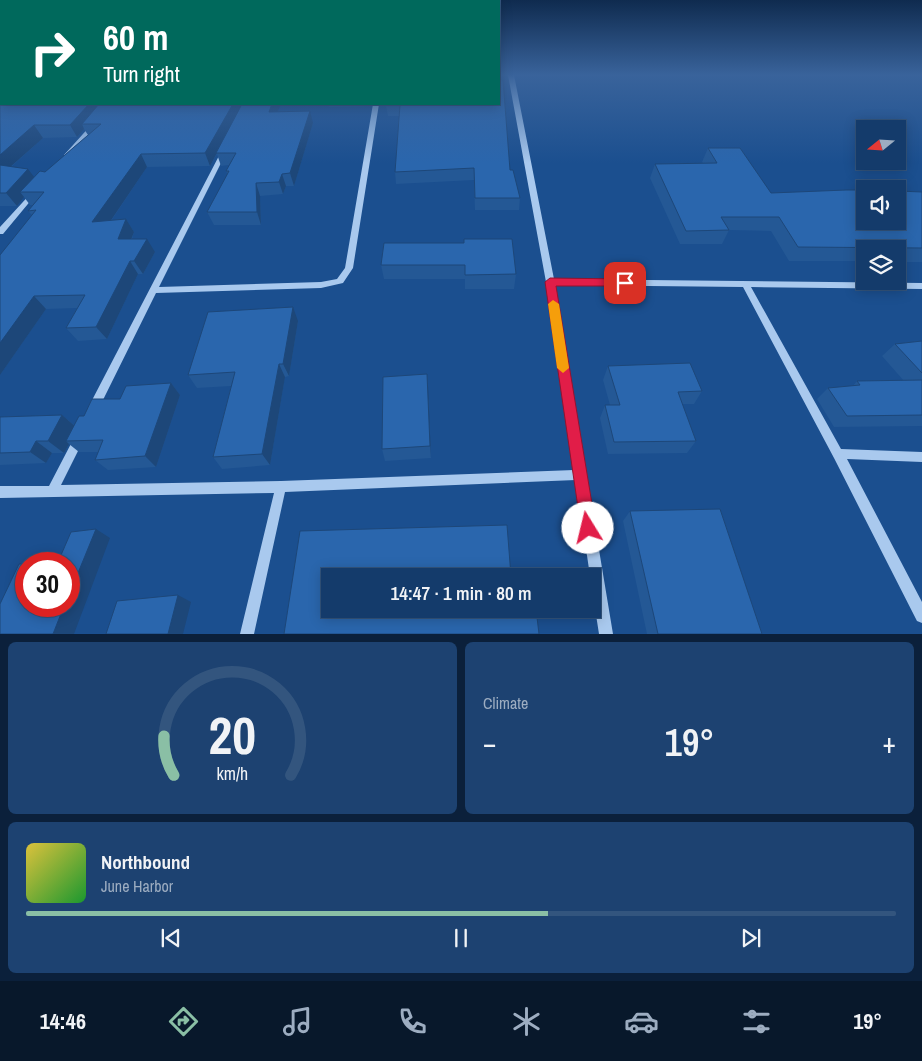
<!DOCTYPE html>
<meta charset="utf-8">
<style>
:root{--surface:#143b6b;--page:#1d4271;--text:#f1f3f6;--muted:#9dadc1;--line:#33557e;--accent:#8abfa5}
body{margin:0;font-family:"Archivo Narrow",sans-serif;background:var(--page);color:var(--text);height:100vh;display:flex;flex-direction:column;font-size:19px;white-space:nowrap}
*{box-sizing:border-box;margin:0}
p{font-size:16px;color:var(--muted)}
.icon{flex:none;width:28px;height:28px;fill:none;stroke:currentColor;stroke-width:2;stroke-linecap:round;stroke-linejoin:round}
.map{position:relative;height:634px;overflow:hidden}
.drawer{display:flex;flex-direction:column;gap:8px;padding:8px;background:#0b203b;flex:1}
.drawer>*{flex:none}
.top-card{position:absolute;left:0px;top:0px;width:500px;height:105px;box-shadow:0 2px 12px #0003,0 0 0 1px var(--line);background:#00695c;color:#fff;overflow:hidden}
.needle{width:32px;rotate:252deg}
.controls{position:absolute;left:856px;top:120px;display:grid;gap:10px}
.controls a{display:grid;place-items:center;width:50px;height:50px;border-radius:0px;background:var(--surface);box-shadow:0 2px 12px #0003,0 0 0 1px var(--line);font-size:25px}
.speed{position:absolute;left:15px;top:552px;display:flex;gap:10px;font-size:25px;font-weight:700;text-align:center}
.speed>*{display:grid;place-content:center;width:65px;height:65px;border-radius:50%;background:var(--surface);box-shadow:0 2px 12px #0003,0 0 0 1px var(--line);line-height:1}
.speed .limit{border:8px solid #d22;background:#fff;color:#111}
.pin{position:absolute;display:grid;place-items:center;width:42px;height:42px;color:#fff;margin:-21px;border-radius:10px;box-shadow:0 2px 8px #0006}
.me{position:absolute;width:55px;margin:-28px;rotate:351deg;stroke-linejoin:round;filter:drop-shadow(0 0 4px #0008)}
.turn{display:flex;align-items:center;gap:18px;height:105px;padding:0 20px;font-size:22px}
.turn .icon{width:65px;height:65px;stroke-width:2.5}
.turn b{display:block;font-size:35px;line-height:42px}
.big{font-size:38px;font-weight:600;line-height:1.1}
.drawer .card{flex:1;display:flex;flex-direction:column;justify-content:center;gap:8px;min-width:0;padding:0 18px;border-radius:8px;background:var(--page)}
.drawer .dial{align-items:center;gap:0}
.dial svg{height:130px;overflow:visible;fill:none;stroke:var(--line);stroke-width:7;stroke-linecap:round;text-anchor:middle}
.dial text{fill:var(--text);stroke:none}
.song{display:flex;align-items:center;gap:15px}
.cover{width:60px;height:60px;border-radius:8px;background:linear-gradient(135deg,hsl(50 70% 55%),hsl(130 70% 35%))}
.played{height:5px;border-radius:2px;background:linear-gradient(90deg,var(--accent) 60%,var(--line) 60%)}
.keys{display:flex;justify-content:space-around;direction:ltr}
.heat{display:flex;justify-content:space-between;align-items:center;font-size:28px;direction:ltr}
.drawer .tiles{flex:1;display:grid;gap:8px;grid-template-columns:1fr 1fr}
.card:last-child{grid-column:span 2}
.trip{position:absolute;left:321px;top:568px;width:280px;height:50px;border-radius:0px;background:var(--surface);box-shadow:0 2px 12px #0003,0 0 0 1px var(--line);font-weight:600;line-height:50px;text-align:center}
.tabs{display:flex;height:80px;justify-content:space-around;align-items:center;background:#08182b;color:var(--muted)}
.tabs .icon{width:35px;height:35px}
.tabs .current{color:var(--accent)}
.tabs b{font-size:22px;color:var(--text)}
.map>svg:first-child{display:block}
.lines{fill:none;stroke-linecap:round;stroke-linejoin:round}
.minor{fill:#a9c9ee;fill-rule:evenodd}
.wall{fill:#245895;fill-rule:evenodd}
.shaded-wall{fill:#1d4779}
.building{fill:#2a66ad;stroke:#1d4779}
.route{fill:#e11d48;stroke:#92132f}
.slow{fill:#f59e0b}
</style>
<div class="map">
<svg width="922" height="634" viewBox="0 0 922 634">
<rect width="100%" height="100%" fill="#1b4f8f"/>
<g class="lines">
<path class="minor" d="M508,75h6l40,204 368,4v6l-171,-2 90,162 81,3v10l-75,-3 75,143v21l-5,-2 -83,-163 -91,-171 -188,-2 58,349h-14l-7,-45v-13h-2l-14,-96 -291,12 -31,142h-14l34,-141 -274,5v-12h49l26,-50 4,-2 4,2 1,3 -23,46 220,-4 293,-11 -28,-188z
M373,104h6l-26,164 -10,15 -22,5 -165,5 -59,119 -4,1 -4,-1 -1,-3 1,-3 133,-256 5,1 -68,136 162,-5 16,-3 8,-11z
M92,124l5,1 -29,32h-4v-2z
M35,190l2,1v2l-34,41h-3v-7l33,-36z"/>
</g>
<path class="wall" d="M0,75l1,29h280l-4,7 36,12 -19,63h-8l-3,8 -23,2 1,29h-47l-7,-13 21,-37 -2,-4 3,-6 -8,1 -4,-12 -7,12 -63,1 -36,54 15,-2 8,13 -2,7 23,13 -12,22h-5l-31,65 -29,2 -12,-13 11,-20 -31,1 -46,66 32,-160 -4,-4 5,-6h-3l-6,-8 -7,9h-17zM84,129l4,6 -43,37 -11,5 -23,-10 32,-29 34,-1z
M328,104h43v2l-42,1z
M380,104h119l11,66 10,28 -1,12h-44l-1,-30 -78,4 -1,-12 4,-56h-11l-2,-10h-5z
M708,148l63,45 151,-1v70h-24v-13h-33v12h-76l-18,-30 -42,-1 -7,14h-42l-30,-66 5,-14 48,-1 -1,-1z
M384,243l132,31 -2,15h-49v-10h-81l-3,-14z
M298,321l-9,55 -4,1 -15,88 -48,4 -9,-12 18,-71 -34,2 -9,-13z
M922,341v85l-88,1 -17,-28 11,-11 25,-2 4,-5h47l-22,-25 13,-12z
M608,366l94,25 -8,13h-12l14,37 -9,12 -79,1 -8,-36 5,-13h5l-7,-25z
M427,374l4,84 -46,3 -3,-12z
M171,383l9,12 -24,72 -48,3 -13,-10 3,-8h-19l-10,-8 -5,9h-12l-6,10 -46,2v-48l62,-2 12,10 10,-9 36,-17z
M630,511l132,123h-115l-24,-113z"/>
<path class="shaded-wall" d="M89,104h18l-25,20 2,5 -7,8 -7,-12z
M233,104h10l-33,62 -5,-13z
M272,104h9l-9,20 -3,-12z
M310,111l3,12 -19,63 -4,-13z
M34,125l9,13 -43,38v-21z
M141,154l6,13 -46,68 -9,-13z
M28,169l10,13 -18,10 4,5 -7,9 -11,-13z
M282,174l4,12 -3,8 -4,-12z
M256,183l4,13 1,29 -4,-13z
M126,219l8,13 -8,20 -8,-13z
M147,239l8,13 -12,22 -9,-13z
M130,261l8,13 -31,65 -11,-12z
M34,296l12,13 -46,66v-32z
M293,307l5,14 -9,55 -6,-12z
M279,364l6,13 -15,88 -8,-11z
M427,374l1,13 3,71 -1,-12z
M171,383l9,12 -24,72 -11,-11z
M62,415l15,13 -11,13 3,3 -5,9 -16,-12z
M36,441l16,12 -6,10 -16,-11z
M96,529l14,9 -36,96h-21l11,-28h5v-11z
M178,595l13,7 -8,32h-15z"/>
<path class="building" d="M0,75h1v29h88l-19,21h-36l-34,30z
M499,80h4l7,90h3l7,28h-45l-1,-30 -79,4 5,-67h-14l1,-1h112z
M99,104h134l-28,49 -64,1 -49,68 34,-3 -8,20h29l-13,22h-4l-34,66 -30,1 19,-33 -51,1 -34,47v-88l36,-45 -8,1 16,-19h-24l20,-21 5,1 56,-48h-19z
M242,104h30l-3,8 41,-1 -20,62 -8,1 -3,8 -23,1 1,29h-50l22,-41h-3l10,-18h-20z
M708,148h32l31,45 75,-3h19v31h33v-30l24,1v56l-124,-1 -19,-30h-58l8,13 -43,1 -31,-67 62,-1z
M0,165l28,4 -22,24h-6z
M464,239h48l4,35 -51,1v-10h-84l3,-22h80z
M293,307l-10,57h-4l-17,90 -49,3 22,-85 -47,3 20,-63z
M922,341v32l-27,-29z
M690,363l12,28 -24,1 18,49 -82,1 -9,-37h15l-12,-39z
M427,374l3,72 -48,3 1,-72z
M922,380v35l-75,1 -19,-28 32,-3 -3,-4z
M171,383l-26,73 -50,4 8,-20 -37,1 13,-25h5l8,-17h28l6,-13z
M62,415l-14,26h-12l-6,11 -30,1v-36z
M720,509l42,125h-104l-28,-123z
M507,525l4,51h-181v33h206l3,25h-255l16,-103z
M96,529l-27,66v-31h-43l32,-2 13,-30z
M19,564h7v42h38l-11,28h-53v-30z
M178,595l-10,39h-62l11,-33z"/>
<linearGradient id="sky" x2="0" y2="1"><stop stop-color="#0f2b4f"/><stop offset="0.46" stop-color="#39639b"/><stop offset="1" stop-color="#39639b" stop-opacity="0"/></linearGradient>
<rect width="922" height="163" fill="url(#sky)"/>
<path class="route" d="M550,278l75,1 6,4 -6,3h-69l40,242 -2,5 -6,3 -5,-3 -2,-5 -36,-246z"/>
<path class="slow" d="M553,300l6,4 10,64 -6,5 -6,-5 -9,-64z"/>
</svg>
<div class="controls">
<a><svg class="needle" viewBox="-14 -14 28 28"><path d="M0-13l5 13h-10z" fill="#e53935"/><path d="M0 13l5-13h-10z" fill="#9dadc1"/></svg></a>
<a><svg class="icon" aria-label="sound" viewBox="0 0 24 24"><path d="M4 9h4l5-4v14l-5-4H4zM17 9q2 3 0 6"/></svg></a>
<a><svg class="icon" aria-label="layers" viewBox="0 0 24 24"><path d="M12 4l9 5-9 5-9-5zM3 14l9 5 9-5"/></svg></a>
</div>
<div class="speed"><div class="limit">30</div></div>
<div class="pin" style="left:625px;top:283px;background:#d93025"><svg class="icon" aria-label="arrive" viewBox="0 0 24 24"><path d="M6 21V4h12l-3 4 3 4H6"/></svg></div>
<svg class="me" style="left:588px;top:528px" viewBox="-20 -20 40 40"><circle r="19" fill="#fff"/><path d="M0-13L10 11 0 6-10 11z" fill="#e11d48"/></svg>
<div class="trip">14:47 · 1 min · 80 m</div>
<div class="top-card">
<div class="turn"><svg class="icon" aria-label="right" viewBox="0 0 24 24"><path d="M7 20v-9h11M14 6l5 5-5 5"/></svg><div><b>60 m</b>Turn right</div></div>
</div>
</div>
<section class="drawer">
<div class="tiles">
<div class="card dial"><svg viewBox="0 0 100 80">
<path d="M14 69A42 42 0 1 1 86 69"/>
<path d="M14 69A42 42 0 0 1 8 45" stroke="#8abfa5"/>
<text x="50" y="56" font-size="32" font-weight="700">20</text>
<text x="50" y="72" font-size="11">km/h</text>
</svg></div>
<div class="card"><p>Climate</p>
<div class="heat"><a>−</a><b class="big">19°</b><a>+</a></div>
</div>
<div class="card">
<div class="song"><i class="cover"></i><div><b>Northbound</b><p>June Harbor</p></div></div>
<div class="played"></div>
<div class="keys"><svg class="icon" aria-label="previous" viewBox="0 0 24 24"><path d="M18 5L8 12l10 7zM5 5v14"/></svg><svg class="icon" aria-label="pause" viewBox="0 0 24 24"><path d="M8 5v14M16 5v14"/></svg><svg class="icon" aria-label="next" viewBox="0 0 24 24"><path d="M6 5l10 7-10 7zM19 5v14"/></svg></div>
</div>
</div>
</section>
<nav class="tabs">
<b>14:46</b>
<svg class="icon current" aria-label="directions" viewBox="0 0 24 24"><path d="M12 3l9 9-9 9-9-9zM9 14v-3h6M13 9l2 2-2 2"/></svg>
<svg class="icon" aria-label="music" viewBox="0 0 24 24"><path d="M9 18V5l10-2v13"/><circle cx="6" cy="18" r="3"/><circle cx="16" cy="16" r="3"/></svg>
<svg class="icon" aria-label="phone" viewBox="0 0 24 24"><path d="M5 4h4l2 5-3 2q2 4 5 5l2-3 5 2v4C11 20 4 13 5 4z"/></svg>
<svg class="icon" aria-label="climate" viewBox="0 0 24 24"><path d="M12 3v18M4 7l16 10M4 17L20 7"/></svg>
<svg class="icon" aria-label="car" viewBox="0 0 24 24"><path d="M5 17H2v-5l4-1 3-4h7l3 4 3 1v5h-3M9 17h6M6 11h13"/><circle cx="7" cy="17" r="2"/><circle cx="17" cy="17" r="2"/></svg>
<svg class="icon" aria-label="filters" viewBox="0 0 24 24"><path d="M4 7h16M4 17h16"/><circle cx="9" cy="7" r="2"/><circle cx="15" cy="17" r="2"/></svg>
<b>19°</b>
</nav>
